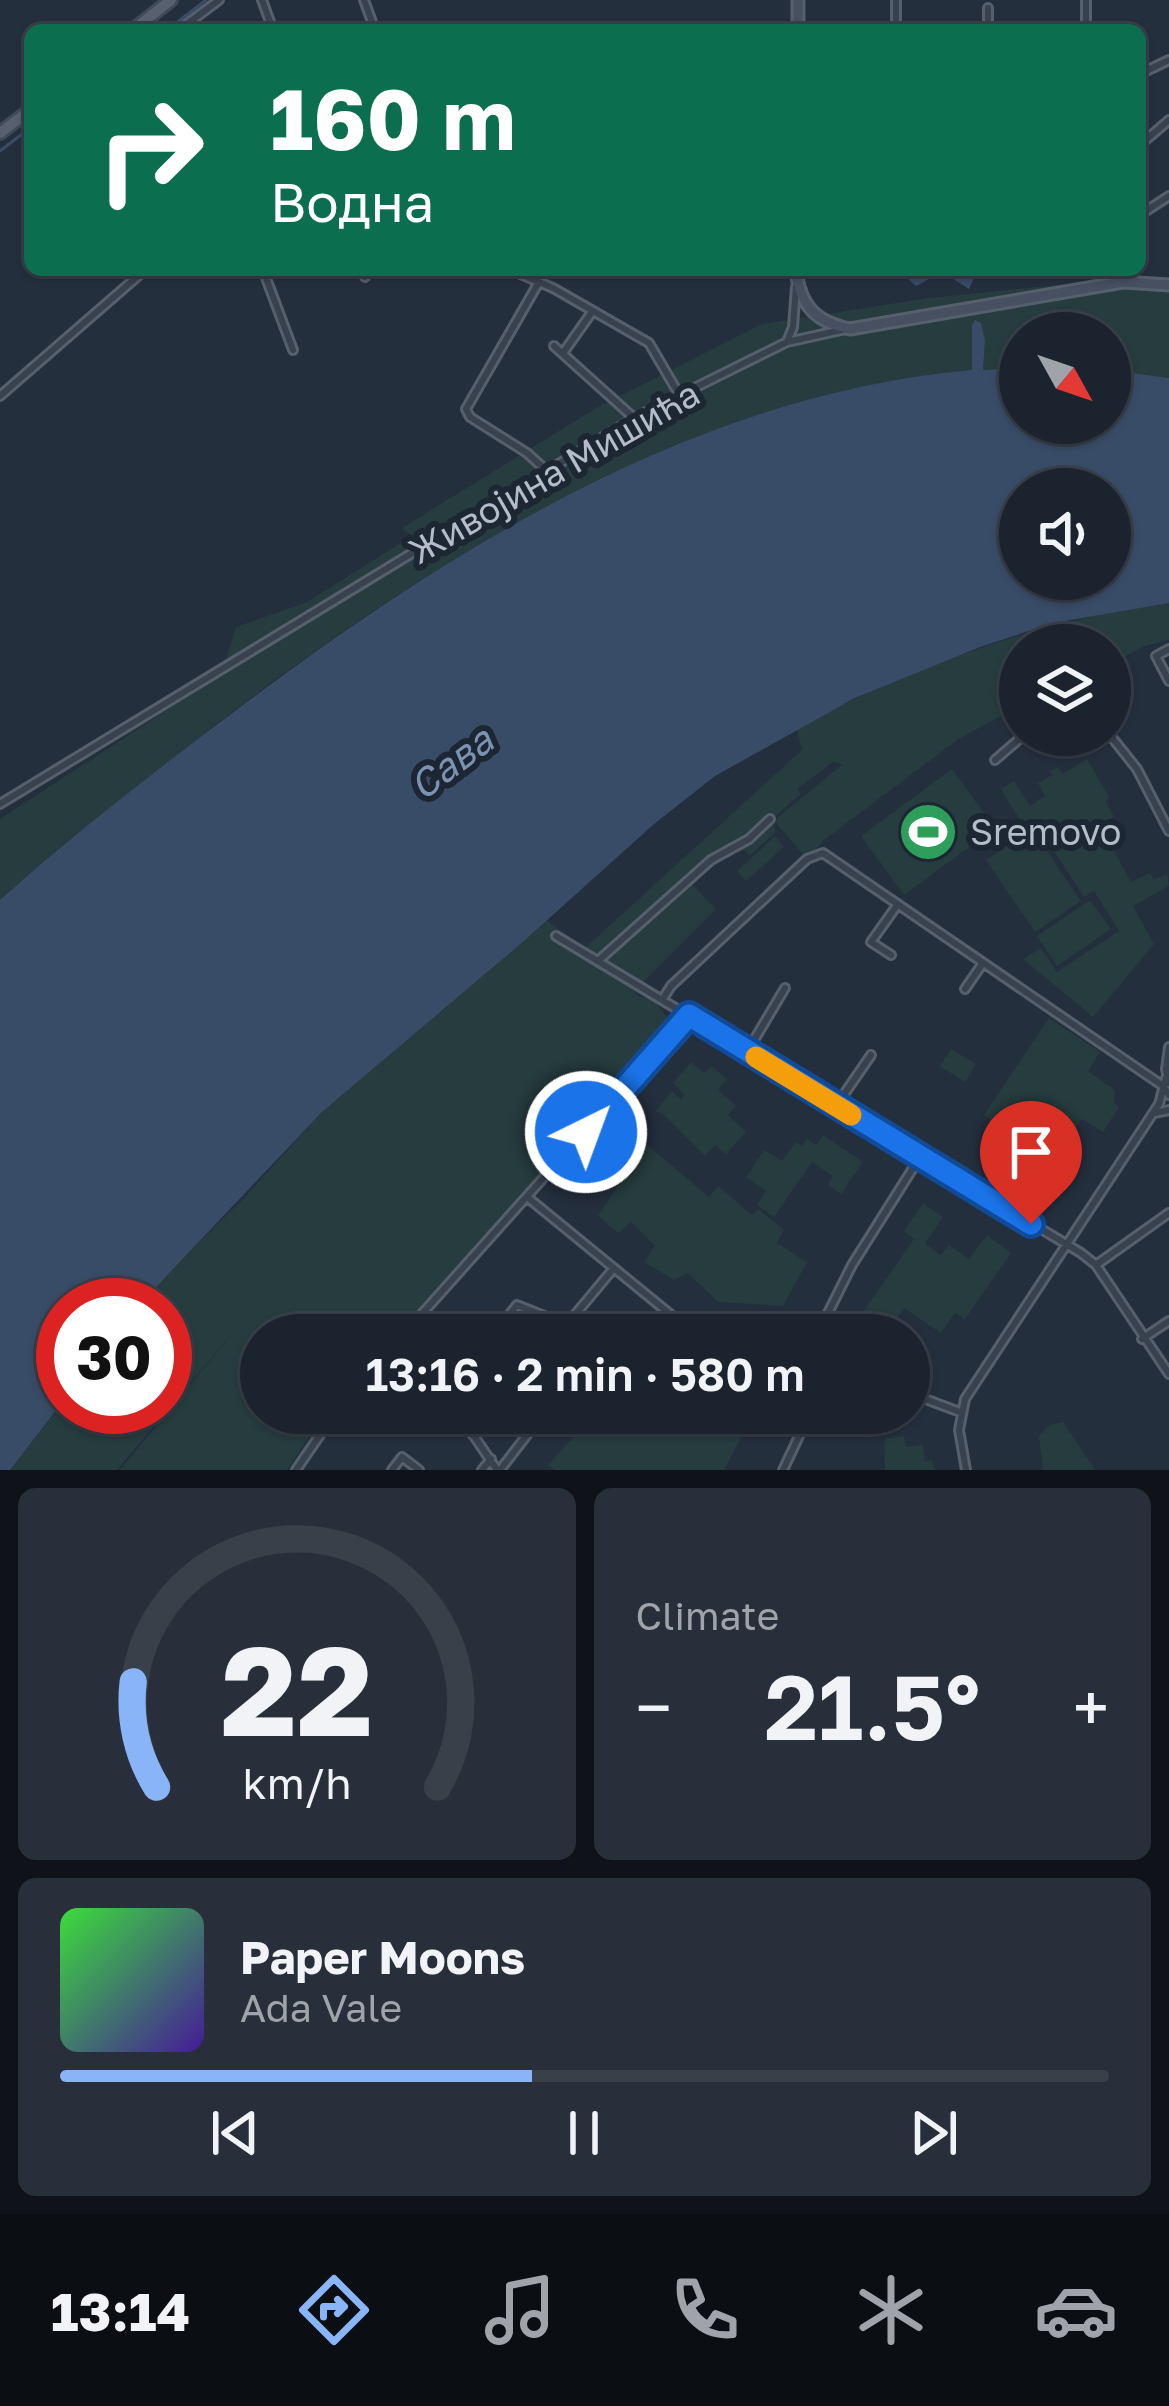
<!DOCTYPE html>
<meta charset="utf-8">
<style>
:root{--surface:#1b232e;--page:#282f3a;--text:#f1f3f6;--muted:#a0a4aa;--line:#39404a;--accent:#8ab4f8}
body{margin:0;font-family:"Golos Text",sans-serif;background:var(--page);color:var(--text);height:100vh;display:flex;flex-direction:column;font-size:45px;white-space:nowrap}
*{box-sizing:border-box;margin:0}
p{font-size:39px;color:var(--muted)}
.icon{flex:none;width:66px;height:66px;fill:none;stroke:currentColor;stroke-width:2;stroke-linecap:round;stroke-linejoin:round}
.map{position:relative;height:1470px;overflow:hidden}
.panel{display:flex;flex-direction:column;gap:18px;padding:18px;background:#0f1319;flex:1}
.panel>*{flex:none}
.guide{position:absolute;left:24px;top:24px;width:1122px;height:252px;border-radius:18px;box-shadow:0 3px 9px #0004,0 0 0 3px var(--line);background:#0b6e4f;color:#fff;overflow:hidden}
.needle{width:78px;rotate:130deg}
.fabs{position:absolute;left:999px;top:312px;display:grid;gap:24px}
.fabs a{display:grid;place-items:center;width:132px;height:132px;border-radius:50%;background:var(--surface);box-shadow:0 3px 9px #0004,0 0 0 3px var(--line);font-size:60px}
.speed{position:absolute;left:36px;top:1278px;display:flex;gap:24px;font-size:60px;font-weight:700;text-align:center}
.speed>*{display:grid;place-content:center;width:156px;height:156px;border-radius:50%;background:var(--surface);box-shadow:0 3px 9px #0004,0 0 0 3px var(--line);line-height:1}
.speed .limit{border:18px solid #d22;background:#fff;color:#111}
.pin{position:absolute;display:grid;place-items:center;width:102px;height:102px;color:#fff;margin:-123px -51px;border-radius:50% 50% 50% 0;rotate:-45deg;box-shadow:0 0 12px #0007}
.pin .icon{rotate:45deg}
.me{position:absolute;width:132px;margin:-66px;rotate:42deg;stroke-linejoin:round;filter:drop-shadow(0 0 9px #0008)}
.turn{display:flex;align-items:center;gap:42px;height:252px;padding:0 48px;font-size:54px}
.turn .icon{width:156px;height:156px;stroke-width:2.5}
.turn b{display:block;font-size:84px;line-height:102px}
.big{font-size:90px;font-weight:600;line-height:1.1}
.panel .card{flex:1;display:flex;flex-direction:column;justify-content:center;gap:18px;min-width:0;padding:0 42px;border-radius:18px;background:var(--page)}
.panel .dial{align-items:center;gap:0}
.dial svg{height:312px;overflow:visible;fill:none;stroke:var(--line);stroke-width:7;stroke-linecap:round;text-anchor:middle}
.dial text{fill:var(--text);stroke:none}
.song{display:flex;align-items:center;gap:36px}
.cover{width:144px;height:144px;border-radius:18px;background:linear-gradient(135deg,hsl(120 70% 55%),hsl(260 70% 35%))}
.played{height:12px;border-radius:6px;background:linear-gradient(90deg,var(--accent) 45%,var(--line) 45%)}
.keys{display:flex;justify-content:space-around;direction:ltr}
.heat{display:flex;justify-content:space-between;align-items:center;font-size:66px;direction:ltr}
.panel .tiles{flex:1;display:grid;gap:18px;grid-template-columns:1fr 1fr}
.card:last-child{grid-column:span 2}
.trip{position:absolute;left:240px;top:1314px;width:690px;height:120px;border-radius:60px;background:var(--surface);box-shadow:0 3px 9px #0004,0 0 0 3px var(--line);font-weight:600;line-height:120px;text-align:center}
.dock{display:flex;height:192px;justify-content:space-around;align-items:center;background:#0b0e12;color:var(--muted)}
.dock .icon{width:84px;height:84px}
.dock .selected{color:var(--accent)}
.dock b{font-size:54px;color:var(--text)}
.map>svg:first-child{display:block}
.green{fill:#263c3f}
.water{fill:#394c67;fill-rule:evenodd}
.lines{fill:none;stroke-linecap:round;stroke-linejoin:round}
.stream{stroke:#394c67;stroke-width:3}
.street-casing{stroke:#565f6c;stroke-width:12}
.secondary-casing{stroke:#565f6c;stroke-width:15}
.primary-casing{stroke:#414a57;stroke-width:16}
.street{stroke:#38414e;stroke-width:6}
.secondary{stroke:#465061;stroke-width:9}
.primary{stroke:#56606e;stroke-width:10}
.route-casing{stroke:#114b97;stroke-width:30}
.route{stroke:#1a73e8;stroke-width:21}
.slow{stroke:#f59e0b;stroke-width:21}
.labels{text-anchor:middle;stroke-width:12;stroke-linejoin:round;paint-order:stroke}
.street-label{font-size:36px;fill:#b4bcc9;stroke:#1d2633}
.poi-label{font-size:36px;fill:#b4bcc9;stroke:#1d2633;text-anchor:start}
.water-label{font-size:39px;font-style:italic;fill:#7c92b1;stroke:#1d2633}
</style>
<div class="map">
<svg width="1169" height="1470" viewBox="0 0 1169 1470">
<rect width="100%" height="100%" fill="#242f3e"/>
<path class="green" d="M1146,276l23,4v98l-59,-8v-37h-90v35l-37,2 2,-29 -13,-16v45c-101,9 -179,33 -273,69 -264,102 -485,281 -699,461v-81l222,-145 14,-47 71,-25 105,-66 -10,-8 194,-120 166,-84 167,-26z
M1169,603v37l-25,6 -34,19v-20h-90v61l-60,32 -136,102 -17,19 -31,-36 1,-5 66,-54 -10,-2 -36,27 4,5 -29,25 4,13 -27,24 -6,-7 -22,3 -32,29 27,28 -75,75 -21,-11 19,24 13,1 20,26 -3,5 -274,306h-134v78h64l-38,57h-167l130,-158 -133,158h-107l53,-69v6h102v-102h-26l10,-13 92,-91 81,-89 224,-192 39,28 217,-198 -6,-22c118,-61 241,-108 373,-125z
M1087,759l22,38 -3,5 8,15 -14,9 31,56 19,-9 4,7 13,-6 2,12 -36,20 21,38 -61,73 -70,-58 18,-11 16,24 62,-41 -25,-40 -10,6 -47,-72h-14l-22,-36 13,-8 16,25 15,-10 -7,-13 14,-8 -2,-4 8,-4 5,7z
M952,769l43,59 -91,67 -43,-59z
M1032,829l49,72 -46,31 -49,-72z
M775,836l9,11 -38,34 -9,-10z
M1090,900l21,29 -54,37 -20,-30z
M1049,1018l51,34 -12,19 27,19 -1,13 5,4 -16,25 -21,-13 -30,42 -68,-46z
M951,1049l25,15 -11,18 -25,-16z
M691,1062l13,11 8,-7 15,13 -9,11 18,16 -8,9 18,17 -20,22 -11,-9 -10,11 -43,-43 -7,-1 17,-21 9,8 4,-4 -12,-12z
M823,1135l40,27 -22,32 -13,-9 5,-9 -21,-14 -38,55 -17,-12 9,-14 -20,-14 18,-27 18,11 14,-19 6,4 5,-7 9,6z
M645,1143l64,54 9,-11 34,29 6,-6 26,21 -7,13 30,19 -24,44 -65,-4 -30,-29 -14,7 -30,-18 11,-16 -24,-24 -13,11 -20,-17z
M923,1203l20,14 -18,27 16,11 8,-10 20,14 18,-24 24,18 -46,66 -10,-6 -14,20 -37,-25 -12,18 13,9h-52l-4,-3 65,-93 -10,-8z
M595,1413h159l-30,57h-169l-7,-5z
M1063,1422l32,48h-52l-4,-34 11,-11z
M904,1436l2,11 17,-2 2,16 7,-1 2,10h-49l-1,-31z"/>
<path class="water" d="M990,270l-16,8 -5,11 -27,-17 -26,14 -7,-6 -1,-9z
M975,320l6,3 4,18 -2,29 37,-2v55h90v-53l59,8v225l-116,20 -73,24 -125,51 -140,78 -61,48 -129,116 -203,172 -183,193h-76v96l-53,69h-10v-570c75,-67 155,-129 235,-189 215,-162 462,-317 737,-341v-45zM1020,489h90v90h-90z"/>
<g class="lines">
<path class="stream" d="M167,30l39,-30
M0,151l30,-23"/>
<defs>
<path id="street" d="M262,0l11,30
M364,0l11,30
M988,8v22
M179,30l40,-30
M896,30v-30
M1086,30v-30
M1140,74l29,-14
M1140,145l29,-25
M1140,215l29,-19
M263,270l30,80
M362,270l3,7
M511,270l42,18 96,55 31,53
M1117,270l6,12
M539,282l-73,127 4,8 57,36 21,19
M787,342l6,-15 3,-40
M554,346l80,72
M563,353l29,-41
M0,396l145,-126
M1169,649l-13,7 13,25
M1110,735l27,34 32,62
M995,760l29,-25
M0,804l634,-386 153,-76 59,-13
M556,936l106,64
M891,955l-20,-13 27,-38
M598,961l113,-101 38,-21 21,-20
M965,989l18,-26
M1169,1047l-3,22 3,14
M747,1052l38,-64
M1169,1095l-6,-9 -340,-233 -16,6 -136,127 -9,14 419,253 15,12 73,109
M836,1106l35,-51
M1155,1113l14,-3
M527,1197l154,126
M1096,1265l73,-52
M403,1335l286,-320
M493,1335l24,-30 50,20
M558,1335l56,-67
M635,1335c44,-15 90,-21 133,0
M817,1335l35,-70 68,-108
M1142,1339l27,-18
M909,1393l51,19
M450,1413l24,23 23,34
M474,1436l19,-23
M296,1470l39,-57
M392,1470l10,-13 17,13
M482,1470l9,-11
M500,1470l44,-57
M783,1470l27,-57
M966,1470l-7,-40 6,-31 194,-295 7,-26"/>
<path id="secondary" d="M798,0v30
M796,270c4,35 19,52 54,59l273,-47 46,3"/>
<path id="primary" d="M133,30l38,-30
M0,133l30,-23"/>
</defs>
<use href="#street" class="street-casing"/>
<use href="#secondary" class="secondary-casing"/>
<use href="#primary" class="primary-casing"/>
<use href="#street" class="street"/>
<use href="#secondary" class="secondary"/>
<use href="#primary" class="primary"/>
</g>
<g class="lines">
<defs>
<path id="route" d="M586,1132l103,-117 342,209"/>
</defs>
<use href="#route" class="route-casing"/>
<use href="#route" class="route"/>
<path class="slow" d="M756,1057l95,58"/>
</g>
<defs>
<symbol id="stadium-disc" viewBox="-11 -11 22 22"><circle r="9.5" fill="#2e9e5b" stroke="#1d2633"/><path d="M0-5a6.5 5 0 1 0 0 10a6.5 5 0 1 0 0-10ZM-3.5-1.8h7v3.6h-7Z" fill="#fff"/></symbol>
</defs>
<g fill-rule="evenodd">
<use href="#stadium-disc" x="895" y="799" width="66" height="66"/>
</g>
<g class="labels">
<g class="street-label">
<text transform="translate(554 472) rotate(-30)" y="13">Живојина Мишића</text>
</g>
<g class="poi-label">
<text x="970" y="845">Sremovo</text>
</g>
<g class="water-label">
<text transform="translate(451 763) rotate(-37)" y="14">Сава</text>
</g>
</g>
</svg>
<div class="fabs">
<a><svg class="needle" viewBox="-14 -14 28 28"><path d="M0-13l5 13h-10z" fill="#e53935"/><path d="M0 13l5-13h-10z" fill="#a0a4aa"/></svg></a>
<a><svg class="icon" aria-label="sound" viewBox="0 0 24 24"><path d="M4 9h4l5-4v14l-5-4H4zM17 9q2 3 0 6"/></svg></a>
<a><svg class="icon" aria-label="layers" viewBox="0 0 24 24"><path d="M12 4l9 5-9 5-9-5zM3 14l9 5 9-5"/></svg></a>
</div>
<div class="speed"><div class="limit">30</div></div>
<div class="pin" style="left:1031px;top:1224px;background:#d93025"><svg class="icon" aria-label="arrive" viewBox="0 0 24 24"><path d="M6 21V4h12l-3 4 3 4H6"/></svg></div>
<svg class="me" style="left:586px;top:1132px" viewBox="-20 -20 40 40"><circle r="17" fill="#1a73e8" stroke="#fff" stroke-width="3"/><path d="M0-11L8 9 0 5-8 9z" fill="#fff"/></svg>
<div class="trip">13:16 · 2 min · 580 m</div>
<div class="guide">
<div class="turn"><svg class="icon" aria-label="right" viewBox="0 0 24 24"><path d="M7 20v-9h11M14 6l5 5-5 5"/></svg><div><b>160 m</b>Водна</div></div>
</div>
</div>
<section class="panel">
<div class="tiles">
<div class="card dial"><svg viewBox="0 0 100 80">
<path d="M14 69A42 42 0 1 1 86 69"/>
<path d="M14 69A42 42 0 0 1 8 42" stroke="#8ab4f8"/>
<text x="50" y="56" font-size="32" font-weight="700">22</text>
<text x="50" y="72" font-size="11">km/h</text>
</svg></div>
<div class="card"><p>Climate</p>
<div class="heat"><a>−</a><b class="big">21.5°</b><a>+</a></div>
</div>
<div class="card">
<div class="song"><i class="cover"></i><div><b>Paper Moons</b><p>Ada Vale</p></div></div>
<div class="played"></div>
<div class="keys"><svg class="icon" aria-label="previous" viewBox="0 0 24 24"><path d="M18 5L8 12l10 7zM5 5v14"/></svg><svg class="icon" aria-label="pause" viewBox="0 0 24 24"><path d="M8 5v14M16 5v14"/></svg><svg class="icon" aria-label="next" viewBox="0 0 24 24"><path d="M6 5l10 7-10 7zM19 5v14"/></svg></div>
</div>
</div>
</section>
<nav class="dock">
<b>13:14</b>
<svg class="icon selected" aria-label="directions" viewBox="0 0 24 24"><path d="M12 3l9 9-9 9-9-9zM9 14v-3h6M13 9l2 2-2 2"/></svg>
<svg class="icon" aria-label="music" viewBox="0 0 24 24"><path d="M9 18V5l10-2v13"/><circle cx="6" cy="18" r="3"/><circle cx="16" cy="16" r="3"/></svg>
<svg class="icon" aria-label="phone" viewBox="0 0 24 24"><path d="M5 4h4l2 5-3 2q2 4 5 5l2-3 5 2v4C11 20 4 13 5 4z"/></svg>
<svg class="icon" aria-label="climate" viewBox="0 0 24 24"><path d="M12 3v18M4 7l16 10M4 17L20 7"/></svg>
<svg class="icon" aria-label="car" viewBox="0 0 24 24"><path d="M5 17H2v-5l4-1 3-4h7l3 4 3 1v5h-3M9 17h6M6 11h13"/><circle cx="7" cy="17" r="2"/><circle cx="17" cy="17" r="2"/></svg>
</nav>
